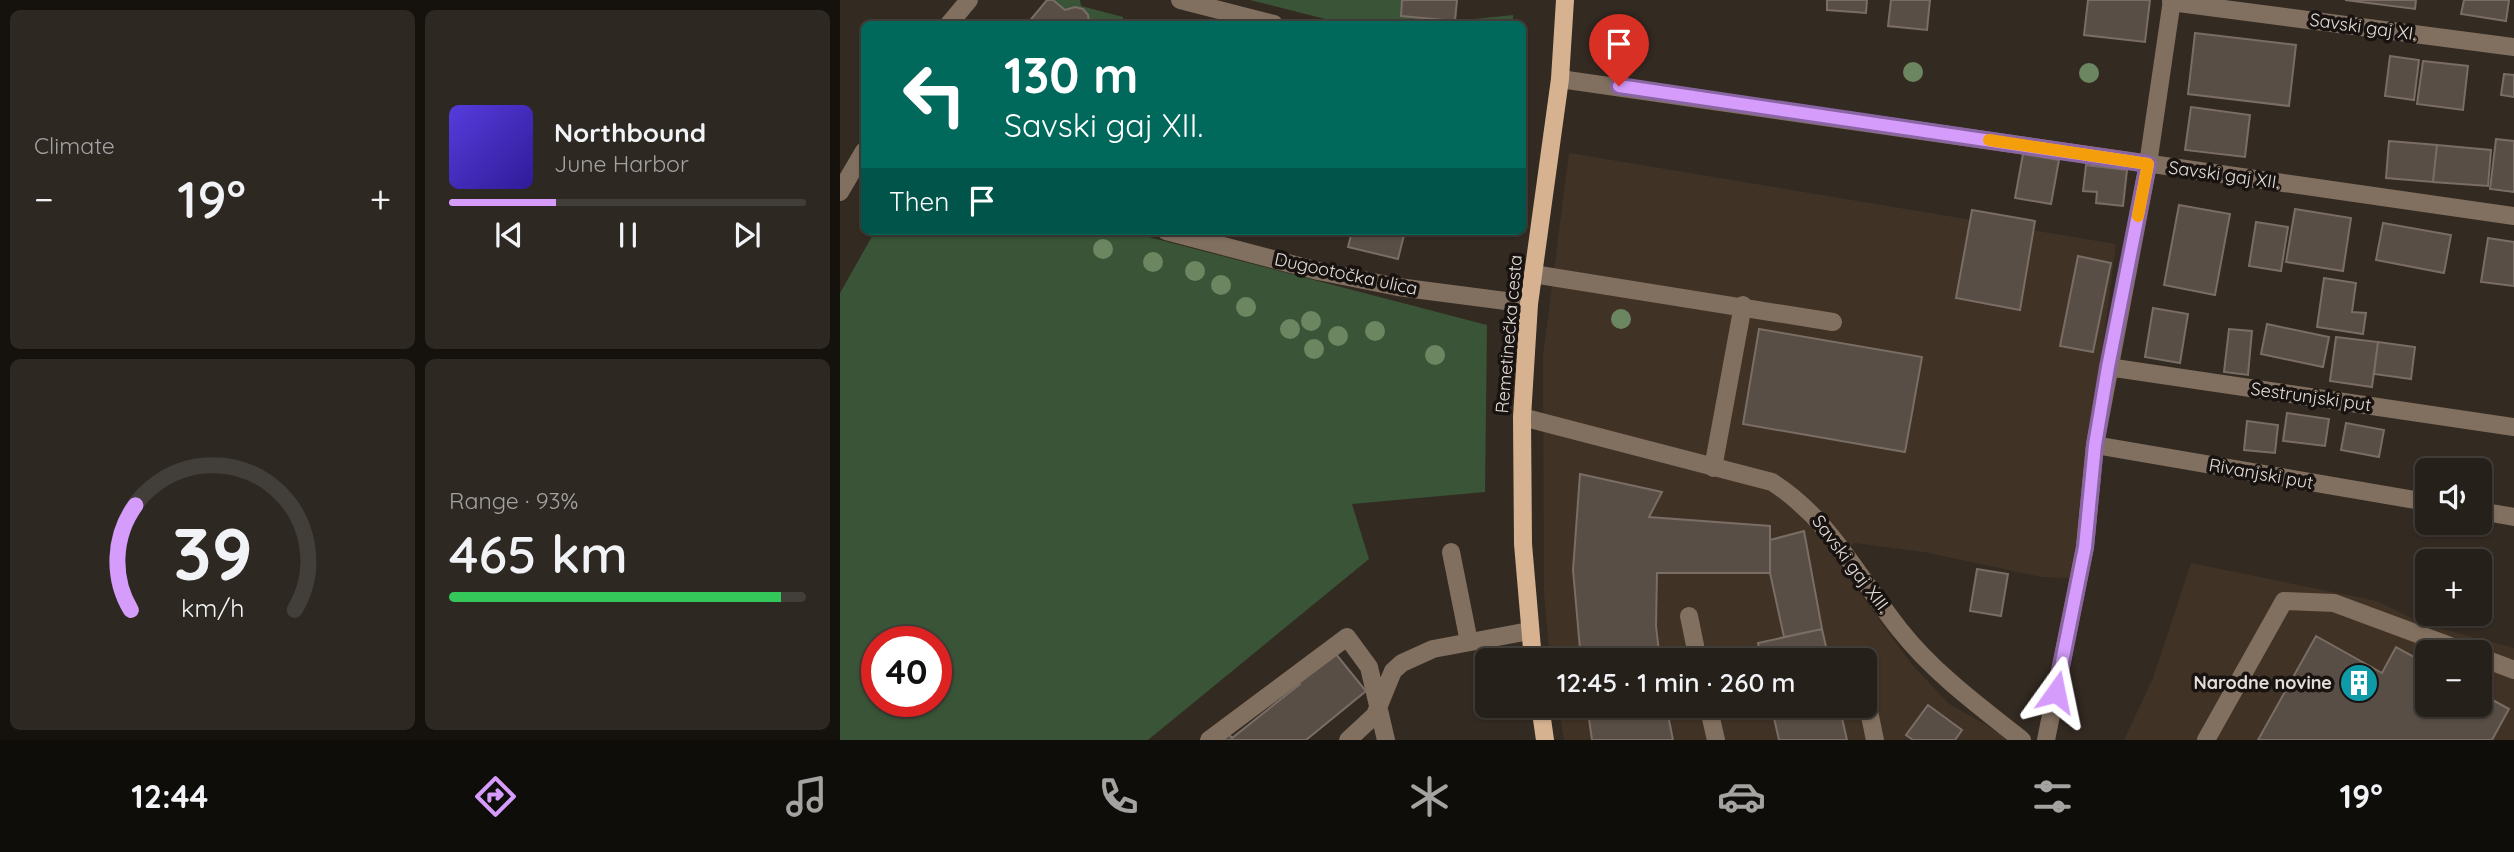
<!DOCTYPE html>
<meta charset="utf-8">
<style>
:root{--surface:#26201a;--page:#2e2823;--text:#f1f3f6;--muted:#a4a3a2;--line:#423e39;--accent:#d59cfb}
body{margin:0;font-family:Quicksand,sans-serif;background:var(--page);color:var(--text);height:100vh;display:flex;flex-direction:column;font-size:26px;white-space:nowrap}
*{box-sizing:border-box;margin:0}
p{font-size:23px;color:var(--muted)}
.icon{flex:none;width:38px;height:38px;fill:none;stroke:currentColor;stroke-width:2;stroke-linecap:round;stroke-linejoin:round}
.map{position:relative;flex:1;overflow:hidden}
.details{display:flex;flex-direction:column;gap:10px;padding:10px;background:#15120e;width:840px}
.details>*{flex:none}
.hud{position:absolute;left:21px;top:21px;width:665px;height:214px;border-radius:10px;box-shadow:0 2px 5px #0004,0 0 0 2px var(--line);background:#00695c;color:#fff;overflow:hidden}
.fabs{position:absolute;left:1575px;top:458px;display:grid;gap:14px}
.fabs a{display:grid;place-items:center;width:77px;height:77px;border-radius:10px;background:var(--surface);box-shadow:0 2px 5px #0004,0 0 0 2px var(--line);font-size:35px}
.speed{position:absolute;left:21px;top:626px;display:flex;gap:14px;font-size:35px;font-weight:700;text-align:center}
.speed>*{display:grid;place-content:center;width:91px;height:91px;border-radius:50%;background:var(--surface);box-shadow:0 2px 5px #0004,0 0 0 2px var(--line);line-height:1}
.speed .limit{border:10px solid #d22;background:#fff;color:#111}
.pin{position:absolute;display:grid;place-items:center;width:60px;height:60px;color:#fff;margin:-72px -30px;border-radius:50% 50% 50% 0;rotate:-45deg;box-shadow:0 0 7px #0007}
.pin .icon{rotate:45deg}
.me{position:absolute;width:77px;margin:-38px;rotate:12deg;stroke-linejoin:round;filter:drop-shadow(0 0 5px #0008)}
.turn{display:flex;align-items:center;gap:24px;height:147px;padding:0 28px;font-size:32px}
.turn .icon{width:91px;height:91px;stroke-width:2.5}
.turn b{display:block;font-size:49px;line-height:60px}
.then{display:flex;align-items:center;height:66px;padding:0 28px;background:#0003;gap:14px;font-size:26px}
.big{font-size:52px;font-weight:600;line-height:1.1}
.details .widget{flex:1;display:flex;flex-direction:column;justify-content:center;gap:10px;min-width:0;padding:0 24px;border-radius:10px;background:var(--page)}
.details .dial{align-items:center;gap:0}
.dial svg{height:182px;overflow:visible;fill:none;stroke:var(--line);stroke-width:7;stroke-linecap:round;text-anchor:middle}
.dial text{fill:var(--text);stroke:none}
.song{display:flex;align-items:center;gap:21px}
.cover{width:84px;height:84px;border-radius:10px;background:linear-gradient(135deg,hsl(250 70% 55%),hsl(250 70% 35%))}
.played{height:7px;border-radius:4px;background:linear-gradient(90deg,var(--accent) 30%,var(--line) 30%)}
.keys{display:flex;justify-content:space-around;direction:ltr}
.heat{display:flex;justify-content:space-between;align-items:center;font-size:38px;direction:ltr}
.charge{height:10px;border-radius:5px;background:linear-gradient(90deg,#34c759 93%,var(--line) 0)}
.details .tiles{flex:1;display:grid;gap:10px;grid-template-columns:repeat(2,1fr)}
.trip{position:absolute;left:635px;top:648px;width:402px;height:70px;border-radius:10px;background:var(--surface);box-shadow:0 2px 5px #0004,0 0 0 2px var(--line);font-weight:600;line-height:70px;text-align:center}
.dock{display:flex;height:112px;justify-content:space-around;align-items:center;background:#0f0d0a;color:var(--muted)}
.dock .icon{width:49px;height:49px}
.dock .current{color:var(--accent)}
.dock b{font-size:32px;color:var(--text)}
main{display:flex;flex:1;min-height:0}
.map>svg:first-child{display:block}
.built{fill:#403225;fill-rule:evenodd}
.green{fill:#395437;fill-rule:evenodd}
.building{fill:#594e46;stroke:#796d65;stroke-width:2}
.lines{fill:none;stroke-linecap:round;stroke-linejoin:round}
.minor{stroke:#816f5f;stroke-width:18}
.major{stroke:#d6b290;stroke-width:18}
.tree{fill:#6b8661}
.route-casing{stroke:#8a65a3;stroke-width:18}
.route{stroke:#d59cfb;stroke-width:12}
.slow{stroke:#f59e0b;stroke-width:12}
.labels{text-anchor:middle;stroke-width:7;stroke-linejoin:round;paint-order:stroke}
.street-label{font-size:18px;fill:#e4ded9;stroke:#181310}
.poi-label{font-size:18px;font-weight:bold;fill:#e4ded9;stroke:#181310;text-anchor:end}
</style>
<main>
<section class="details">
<div class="tiles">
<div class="widget"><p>Climate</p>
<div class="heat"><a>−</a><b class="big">19°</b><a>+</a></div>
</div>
<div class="widget">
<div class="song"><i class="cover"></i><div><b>Northbound</b><p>June Harbor</p></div></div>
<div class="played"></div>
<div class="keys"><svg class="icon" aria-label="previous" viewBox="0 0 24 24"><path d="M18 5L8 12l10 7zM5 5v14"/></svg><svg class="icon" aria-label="pause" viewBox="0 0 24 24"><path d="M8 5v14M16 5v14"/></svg><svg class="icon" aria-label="next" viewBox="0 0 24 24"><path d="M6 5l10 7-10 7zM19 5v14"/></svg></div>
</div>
<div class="widget dial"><svg viewBox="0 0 100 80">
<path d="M14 69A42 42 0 1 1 86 69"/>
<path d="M14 69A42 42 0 0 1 16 23" stroke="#d59cfb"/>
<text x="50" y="56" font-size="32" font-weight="700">39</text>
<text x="50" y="72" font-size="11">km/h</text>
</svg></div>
<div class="widget"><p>Range · 93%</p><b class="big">465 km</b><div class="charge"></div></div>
</div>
</section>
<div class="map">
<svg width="1674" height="740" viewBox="0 0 1674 740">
<rect width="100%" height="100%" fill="#332a22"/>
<path class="built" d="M729,153l547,91 -38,300 -9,34 -28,-1 -117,-25 -70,-9 -18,17 74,102 38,41 64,37h-448l-6,-35h308v-45h-316l-6,-67 -1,-237z
M1351,563l186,38 46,23 91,24v92h-390l29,-62zM1587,653h53v52h-53z"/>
<path class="green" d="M213,0h27l1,6 42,11v7h-34c0,-14 -11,-20 -24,-14z
M410,0h152l-1,16 54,5 58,-6v9h-168z
M35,231h251l361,94 -2,167 -133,12 17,55 -221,181h-308v-447zM96,642v60h-59v-60z"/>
<path class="building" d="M213,0l12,10 10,-3 8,2 5,6 1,9h-62l20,-24z
M562,0h55l-2,21 -54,-5z
M987,0h40l-1,13 -39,-3z
M1051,0h39l-3,30 -39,-4z
M1248,0h62l-5,42 -61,-7z
M1505,0h71l-1,9z
M1624,0h45l-3,21 -45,-7z
M1355,33l101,12 -7,61 -101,-12z
M1550,56l29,4 -5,40 -29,-4z
M1583,61l45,5 -5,44 -46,-6z
M1664,74l10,1v22l-13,-2z
M1351,107l59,8 -5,42 -60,-7z
M1656,139l18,2v51l-24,-3z
M1549,141l48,4 -4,37 -47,-4z
M1597,145l54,5 -3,36 -55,-4z
M1183,154l36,6 -8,44 -36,-6z
M1246,165l41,5 -4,36 -27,-3 1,-11 -14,-1z
M1339,205l51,9 -15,81 -51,-10z
M1455,209l56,9 -8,53 -57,-9z
M1132,210l63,11 -15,89 -64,-12z
M1416,222l32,5 -7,44 -32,-5z
M1543,223l68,12 -7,38 -68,-13z
M512,231h53l-7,28 -50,-12z
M1648,238l26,4v44l-33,-4z
M1238,256l33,7 -18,89 -33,-6z
M1484,278l32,5 -4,29 14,1 -3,21 -46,-7z
M1313,308l35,6 -8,49 -35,-6z
M1427,324l62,13 -6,30 -62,-13z
M919,329l163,28 -17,95 -162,-28z
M1389,329l23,2 -4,44 -24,-3z
M1496,337l42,5 -6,45 -42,-6z
M1538,342l37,5 -4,32 -37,-5z
M1447,413l42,6 -4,27 -42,-5z
M1407,421l31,4 -3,28 -31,-3z
M1506,423l38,7 -5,27 -38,-7z
M740,474l82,18 -13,25 121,9v47h-113l-1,53 4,34h-79l-8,-90z
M964,531l18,98 -38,8 -14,-64v-33z
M1137,569l31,5 -7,42 -31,-5z
M982,629l7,31h-68l-3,-17z
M1476,636l66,37 14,-26 31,17v41h53v-12l29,16 -17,31h-234z
M491,648l35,43 -60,49h-89l10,-8 5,6 68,-54 -5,-6z
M747,705h79l7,35h-81z
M931,705h68l8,35h-68z
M1088,705l34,25 -7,10h-42l-7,-5z"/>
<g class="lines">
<path class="minor" d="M340,0l94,24
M1331,2l343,45
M109,24l20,-24
M720,79l954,137
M0,192l24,-41
M326,231l152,40 80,16 131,17
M693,274l300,48
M1268,367l406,60
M682,417l250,65c59,38 85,94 128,148 34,43 79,76 122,110
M1255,445l332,57
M873,468l30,-163
M1640,511l34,6
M611,552l18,90
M849,616l9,44
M1640,657l34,13
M998,658l3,2
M1026,697l9,43
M868,705l8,35
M369,740l138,-103 22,30 17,73
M508,740l27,-25 18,-44 9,-8 31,-14 96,-18
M1206,740l39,-193 10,-102 53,-281 24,-164
M1366,740l78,-139 50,2 135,50"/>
<path class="major" d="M693,660l-10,-116 -1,-127 7,-113 31,-225 5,-79
M700,705l5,35"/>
</g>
<g class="tree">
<circle cx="1073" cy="72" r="10"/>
<circle cx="1249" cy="73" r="10"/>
<circle cx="263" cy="249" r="10"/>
<circle cx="313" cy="262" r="10"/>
<circle cx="355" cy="271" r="10"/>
<circle cx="381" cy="285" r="10"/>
<circle cx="406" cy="307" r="10"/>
<circle cx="781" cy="319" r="10"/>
<circle cx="471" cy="321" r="10"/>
<circle cx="450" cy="329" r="10"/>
<circle cx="535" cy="331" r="10"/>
<circle cx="498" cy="336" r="10"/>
<circle cx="474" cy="349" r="10"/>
<circle cx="595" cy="355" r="10"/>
</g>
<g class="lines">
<defs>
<path id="route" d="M779,86l529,78 -40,203 -13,78 -10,102 -29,145"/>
</defs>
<use href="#route" class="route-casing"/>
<use href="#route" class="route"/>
<path class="slow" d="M1149,140l159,24 -10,52"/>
</g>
<defs>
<symbol id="building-disc" viewBox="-11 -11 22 22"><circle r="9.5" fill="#0f9aa8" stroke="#181310"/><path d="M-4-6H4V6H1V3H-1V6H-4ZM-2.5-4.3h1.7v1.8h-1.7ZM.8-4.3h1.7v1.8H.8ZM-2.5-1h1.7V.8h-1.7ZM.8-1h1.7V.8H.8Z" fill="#fff"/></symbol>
</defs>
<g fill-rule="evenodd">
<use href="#building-disc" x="1497" y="661" width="44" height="44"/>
</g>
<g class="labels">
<g class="street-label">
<text transform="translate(1523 27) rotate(8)" y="6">Savski gaj XI.</text>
<text transform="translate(1384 175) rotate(8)" y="6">Savski gaj XII.</text>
<text transform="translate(506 274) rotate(12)" y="6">Dugootočka ulica</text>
<text transform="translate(669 334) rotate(-85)" y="6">Remetinečka cesta</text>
<text transform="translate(1471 397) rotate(8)" y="6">Sestrunjski put</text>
<text transform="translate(1421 474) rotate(10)" y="6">Rivanjski put</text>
<text transform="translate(1011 564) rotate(53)" y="6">Savski gaj XIII.</text>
</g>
<g class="poi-label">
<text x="1492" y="689">Narodne novine</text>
</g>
</g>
</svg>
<div class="fabs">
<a><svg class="icon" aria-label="sound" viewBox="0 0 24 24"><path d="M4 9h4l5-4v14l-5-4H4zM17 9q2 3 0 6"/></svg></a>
<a>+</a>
<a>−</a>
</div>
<div class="speed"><div class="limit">40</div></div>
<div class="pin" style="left:779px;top:86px;background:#d93025"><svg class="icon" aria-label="arrive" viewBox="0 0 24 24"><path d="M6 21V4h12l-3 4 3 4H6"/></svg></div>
<svg class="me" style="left:1216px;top:692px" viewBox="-20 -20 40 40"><path d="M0-17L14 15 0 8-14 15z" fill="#d59cfb" stroke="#fff" stroke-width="4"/></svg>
<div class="trip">12:45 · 1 min · 260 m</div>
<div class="hud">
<div class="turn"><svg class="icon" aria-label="left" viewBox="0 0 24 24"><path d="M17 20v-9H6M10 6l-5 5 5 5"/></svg><div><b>130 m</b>Savski gaj XII.</div></div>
<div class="then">Then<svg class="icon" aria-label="arrive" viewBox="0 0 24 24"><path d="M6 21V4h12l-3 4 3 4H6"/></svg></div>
</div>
</div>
</main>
<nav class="dock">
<b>12:44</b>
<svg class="icon current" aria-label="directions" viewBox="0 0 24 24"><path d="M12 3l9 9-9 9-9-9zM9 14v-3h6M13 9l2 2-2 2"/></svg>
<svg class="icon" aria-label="music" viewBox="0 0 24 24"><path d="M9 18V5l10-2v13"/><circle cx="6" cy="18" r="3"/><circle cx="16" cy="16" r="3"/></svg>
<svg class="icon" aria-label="phone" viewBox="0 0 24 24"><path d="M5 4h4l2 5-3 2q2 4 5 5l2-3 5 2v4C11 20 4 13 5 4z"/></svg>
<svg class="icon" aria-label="climate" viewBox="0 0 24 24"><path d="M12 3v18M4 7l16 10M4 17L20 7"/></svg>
<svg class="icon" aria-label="car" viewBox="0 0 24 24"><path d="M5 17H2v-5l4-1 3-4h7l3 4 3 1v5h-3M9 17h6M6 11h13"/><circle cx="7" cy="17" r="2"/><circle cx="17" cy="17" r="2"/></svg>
<svg class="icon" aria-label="filters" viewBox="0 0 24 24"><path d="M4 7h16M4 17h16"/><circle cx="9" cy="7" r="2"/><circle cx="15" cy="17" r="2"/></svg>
<b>19°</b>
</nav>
